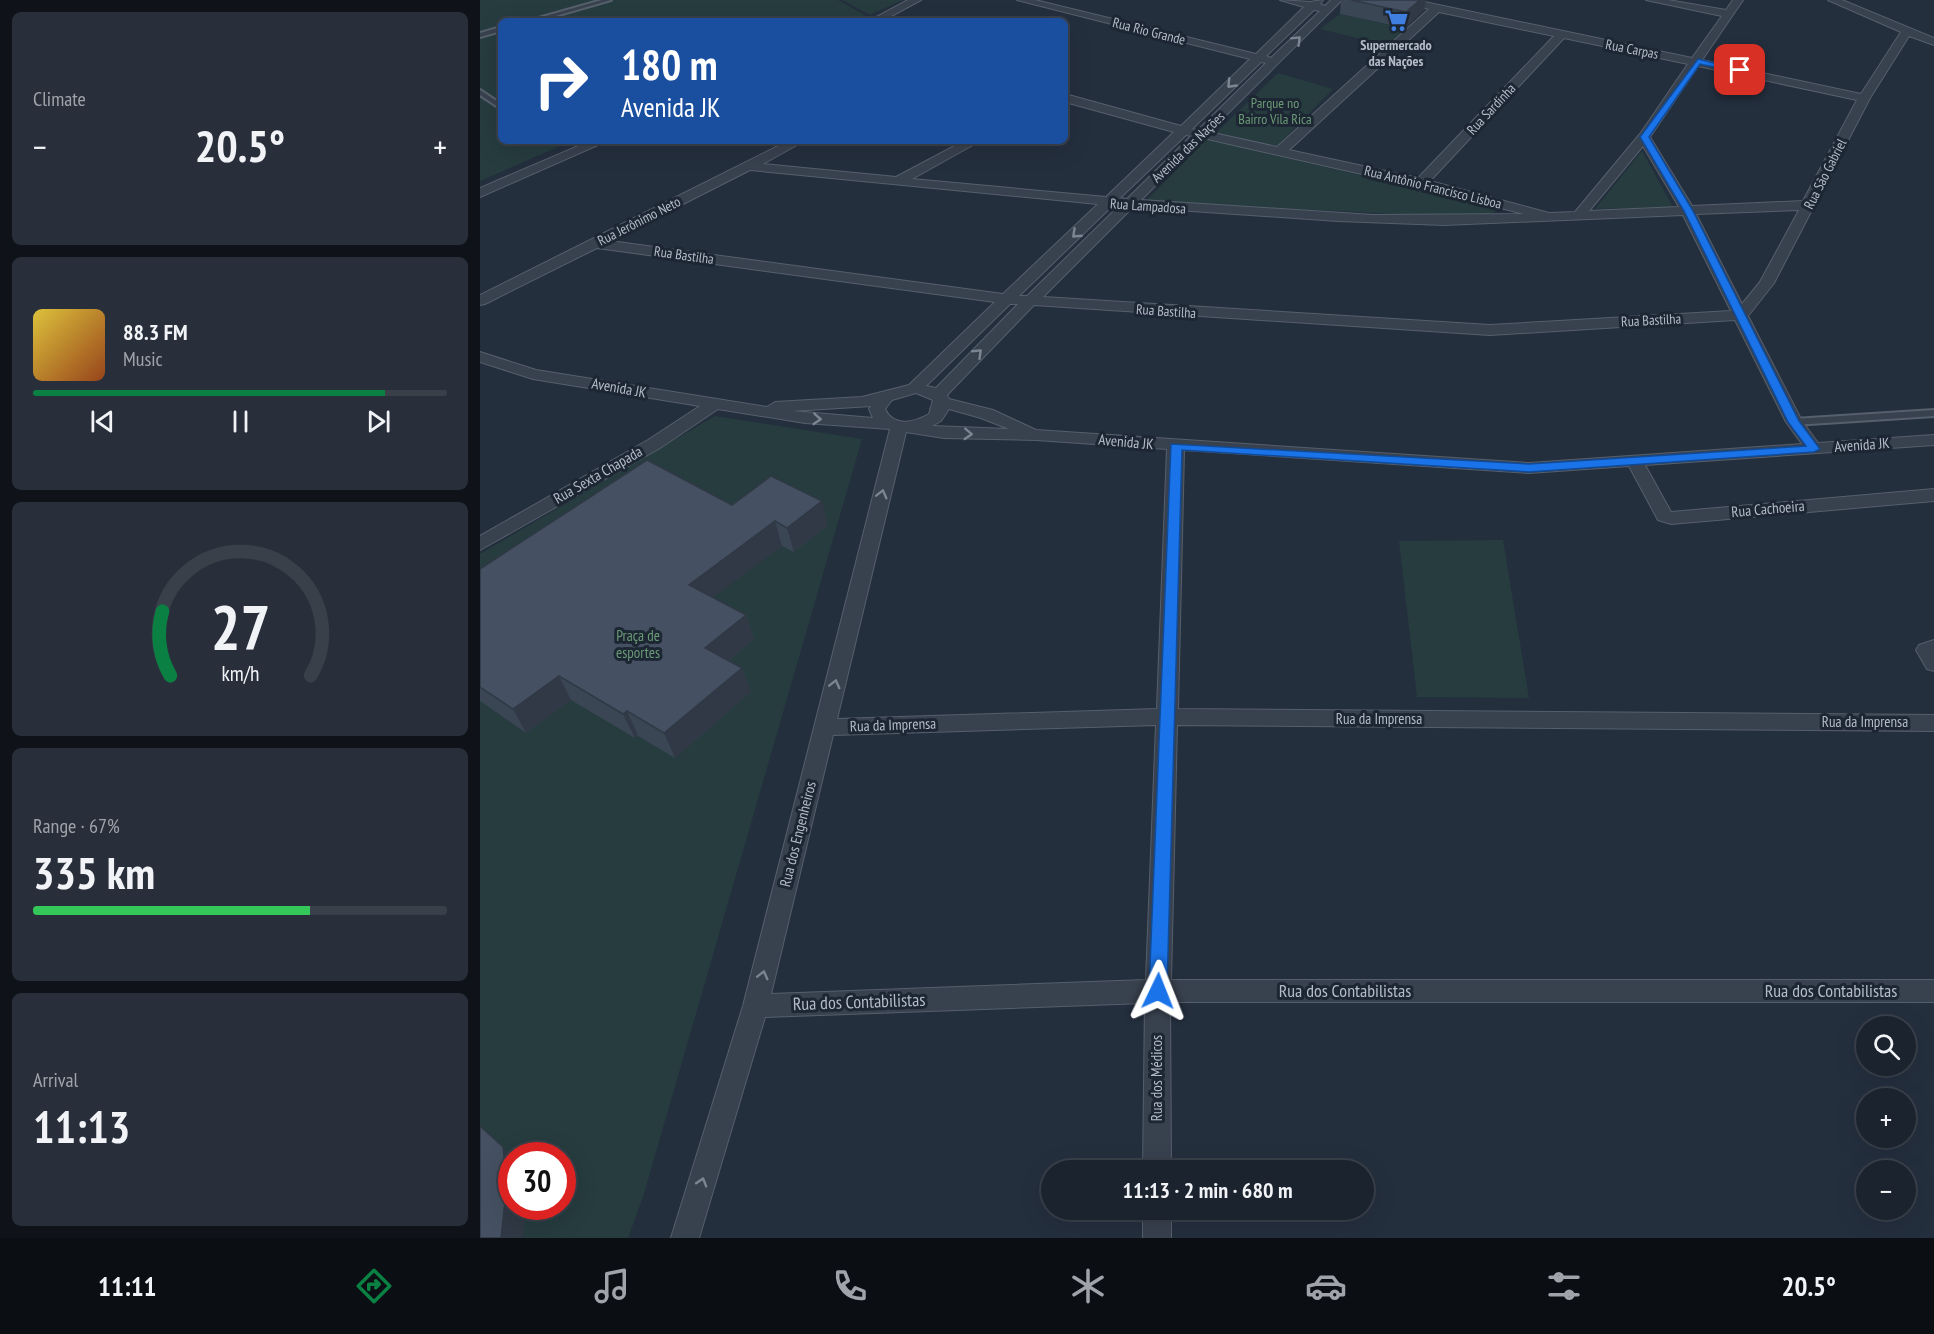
<!DOCTYPE html>
<meta charset="utf-8">
<style>
:root{--surface:#1b232e;--page:#282f3a;--text:#f1f3f6;--muted:#a0a4aa;--line:#39404a;--accent:#0b8043}
body{margin:0;font-family:"PT Sans Narrow",sans-serif;background:var(--page);color:var(--text);height:100vh;display:flex;flex-direction:column;font-size:22px;white-space:nowrap}
*{box-sizing:border-box;margin:0}
p{font-size:20px;color:var(--muted)}
.icon{flex:none;width:33px;height:33px;fill:none;stroke:currentColor;stroke-width:2;stroke-linecap:round;stroke-linejoin:round}
.map{position:relative;flex:1;overflow:hidden}
.side{display:flex;flex-direction:column;gap:12px;padding:12px;background:#0f1319;width:480px}
.side>*{flex:none}
.banner{position:absolute;left:18px;top:18px;width:570px;height:126px;border-radius:9px;box-shadow:0 6px 24px #0002,0 0 0 2px var(--line);background:#1a4fa0;color:#fff;overflow:hidden}
.buttons{position:absolute;left:1376px;top:1016px;display:grid;gap:12px}
.buttons a{display:grid;place-items:center;width:60px;height:60px;border-radius:50%;background:var(--surface);box-shadow:0 6px 24px #0002,0 0 0 2px var(--line);font-size:30px}
.speed{position:absolute;left:18px;top:1142px;display:flex;gap:12px;font-size:30px;font-weight:700;text-align:center}
.speed>*{display:grid;place-content:center;width:78px;height:78px;border-radius:50%;background:var(--surface);box-shadow:0 6px 24px #0002,0 0 0 2px var(--line);line-height:1}
.speed .limit{border:9px solid #d22;background:#fff;color:#111}
.pin{position:absolute;display:grid;place-items:center;width:51px;height:51px;color:#fff;margin:-26px;border-radius:12px;box-shadow:0 3px 9px #0006}
.me{position:absolute;width:66px;margin:-33px;rotate:2deg;stroke-linejoin:round;filter:drop-shadow(0 0 4px #0008)}
.turn{display:flex;align-items:center;gap:21px;height:126px;padding:0 24px;font-size:27px}
.turn .icon{width:78px;height:78px;stroke-width:2.5}
.turn b{display:block;font-size:42px;line-height:51px}
.big{font-size:45px;font-weight:600;line-height:1.1}
.side .widget{flex:1;display:flex;flex-direction:column;justify-content:center;gap:9px;min-width:0;padding:0 21px;border-radius:9px;background:var(--page)}
.side .dial{align-items:center;gap:0}
.dial svg{height:156px;overflow:visible;fill:none;stroke:var(--line);stroke-width:7;stroke-linecap:round;text-anchor:middle}
.dial text{fill:var(--text);stroke:none}
.song{display:flex;align-items:center;gap:18px}
.cover{width:72px;height:72px;border-radius:9px;background:linear-gradient(135deg,hsl(50 70% 55%),hsl(20 70% 35%))}
.played{height:6px;border-radius:3px;background:linear-gradient(90deg,var(--accent) 85%,var(--line) 85%)}
.keys{display:flex;justify-content:space-around;direction:ltr}
.heat{display:flex;justify-content:space-between;align-items:center;font-size:33px;direction:ltr}
.charge{height:9px;border-radius:4px;background:linear-gradient(90deg,#34c759 67%,var(--line) 0)}
.trip{position:absolute;left:561px;top:1160px;width:333px;height:60px;border-radius:30px;background:var(--surface);box-shadow:0 6px 24px #0002,0 0 0 2px var(--line);font-weight:600;line-height:60px;text-align:center}
.tab-bar{display:flex;height:96px;justify-content:space-around;align-items:center;background:#0b0e12;color:var(--muted)}
.tab-bar .icon{width:42px;height:42px}
.tab-bar .active{color:var(--accent)}
.tab-bar b{font-size:27px;color:var(--text)}
main{display:flex;flex:1;min-height:0}
.map>svg:first-child{display:block}
.green{fill:#263c3f;fill-rule:evenodd}
.lines{fill:none;stroke-linecap:round;stroke-linejoin:round}
.lane-casing{stroke:#565f6c;stroke-width:4}
.street-casing{stroke:#565f6c;stroke-width:2}
.lane{fill:#38414e;fill-rule:evenodd}
.street{fill:#38414e;fill-rule:evenodd}
.wall{fill:#3b4654}
.shaded-wall{fill:#303945}
.building{fill:#455162;stroke:#303945;stroke-width:1.5}
.oneway{stroke:#7c8592}
.route{fill:#1a73e8;stroke:#114b97;stroke-width:1.5}
.labels{text-anchor:middle;stroke-width:6;stroke-linejoin:round;paint-order:stroke}
.far-street-label{font-size:14px;fill:#b4bcc9;stroke:#1d2633}
.far-poi-label{font-size:14px;font-weight:bold;fill:#b4bcc9;stroke:#1d2633}
.far-park-label{font-size:14px;fill:#6b9a76;stroke:#1d2633}
.street-label{font-size:15px;fill:#b4bcc9;stroke:#1d2633}
.park-label{font-size:15px;fill:#6b9a76;stroke:#1d2633}
.near-street-label{font-size:18px;fill:#b4bcc9;stroke:#1d2633}
</style>
<main>
<section class="side">
<div class="widget"><p>Climate</p>
<div class="heat"><a>−</a><b class="big">20.5°</b><a>+</a></div>
</div>
<div class="widget">
<div class="song"><i class="cover"></i><div><b>88.3 FM</b><p>Music</p></div></div>
<div class="played"></div>
<div class="keys"><svg class="icon" aria-label="previous" viewBox="0 0 24 24"><path d="M18 5L8 12l10 7zM5 5v14"/></svg><svg class="icon" aria-label="pause" viewBox="0 0 24 24"><path d="M8 5v14M16 5v14"/></svg><svg class="icon" aria-label="next" viewBox="0 0 24 24"><path d="M6 5l10 7-10 7zM19 5v14"/></svg></div>
</div>
<div class="widget dial"><svg viewBox="0 0 100 80">
<path d="M14 69A42 42 0 1 1 86 69"/>
<path d="M14 69A42 42 0 0 1 10 36" stroke="#0b8043"/>
<text x="50" y="56" font-size="32" font-weight="700">27</text>
<text x="50" y="72" font-size="11">km/h</text>
</svg></div>
<div class="widget"><p>Range · 67%</p><b class="big">335 km</b><div class="charge"></div></div>
<div class="widget"><p>Arrival</p><b class="big">11:13</b></div>
</section>
<div class="map">
<svg width="1454" height="1238" viewBox="0 0 1454 1238">
<rect width="100%" height="100%" fill="#242f3e"/>
<path class="green" d="M0,0h358l27,15 -15,6h-349v120h71l-92,40z
M362,0h61l-33,15z
M860,14l68,15 -22,16 -66,-16z
M798,73l55,16 -56,57 -61,-13z
M727,139l207,49 84,23 -14,4 -49,1 -289,-15z
M1162,151l31,56 -78,2z
M235,416l147,23 -219,758 -15,41h-148v-684zM32,1155h50v51h-50z
M1023,540l26,158 -112,-1 -18,-156z"/>
<g class="lines">
<defs>
<path id="lane" d="M122,0h9l-73,21h-10z
M21,27v4l-21,6v-4z
M0,90l21,14v5l-21,-14z
M1454,410v6l-140,9 -4,-3 4,-3z"/>
<path id="street" d="M428,0h13l-39,21h-13z
M537,0h18l221,54 48,-47 -24,-7 30,2 13,-2 -3,4 5,2 6,-6h11l-133,132 68,15 152,-138 -34,-9h20l277,58 30,-42 -76,-16h22l58,10 7,-10h10l-41,60 159,34 40,-62 -73,-32h14l92,38v7l-25,-9 -39,62 -96,185 -26,33 54,105 16,22 116,-8v10l-289,20 26,47 263,-23v12l-263,23 -13,-4 -29,-54 -100,7 -345,-23 -6,259 756,6v16l-757,-6 -6,255h763v22h-764l1,168h-28l2,-167 -380,14 -66,221h-28l72,-232 147,-577 -85,-6 -87,-14 -58,39 -180,102v-14l168,-96 52,-34 -167,-27 -53,-17v-10l56,18 231,37 8,-5 87,-5 47,-12 86,-83 -398,-54 -112,56 -5,1v-10l308,-154h16l-41,23 133,13 68,-36h16l-68,38 194,18 68,-65 -109,-30v-8l116,32 69,-67zM834,10l6,1 -49,47 -5,-2zM959,12l115,24 -136,142 -129,-28zM1084,38l124,26 -48,70 -65,78 -26,1 -119,-32zM781,62l5,1 -68,67 -6,-1zM1218,66l159,34 -54,101 -111,5 -42,-69zM706,135l5,1 -64,63 -7,-1zM723,138l216,49 105,27 -151,1 -232,-15zM1163,146l36,61 -90,4zM270,170l348,34 -95,90 -393,-53zM632,206h7l-92,90h-8zM653,207l205,14 106,4 239,-10 48,96 -241,14 -447,-28zM1319,210l-39,72 -18,22 -46,-90zM530,304h8l-82,84 -10,-2zM554,305l456,30 245,-15 51,102 16,22 -273,19 -493,-33 -43,-20 -44,-11 -2,-4zM436,393l17,7 -4,14c-14,8 -35,14 -44,-5l7,-9zM391,406l-2,3 4,9 -81,-7zM469,409l32,9 28,11 -77,-3 9,-5zM426,432l38,6 92,2 131,9 -10,260 -320,10zM676,725l-10,255 -375,14 62,-259z
M110,141h17l-127,56v-9z
M1454,640v31l-7,-2 -11,-19 3,-5z
M663,1209h28v29h-28z"/>
</defs>
<use href="#lane" class="lane-casing"/>
<use href="#street" class="street-casing"/>
<use href="#lane" class="lane"/>
<use href="#street" class="street"/>
</g>
<path class="wall" d="M861,0h85l-2,10 -19,18 -65,-14z
M252,505l96,20 -34,27 -12,-6 -69,51 33,18 8,24 -26,22 14,7 9,24 -76,66 -37,-22 -3,2 -64,-38 -45,33 -46,-32v-132z"/>
<path class="shaded-wall" d="M940,0h6l-2,10 -19,18 1,-16z
M342,501l6,24 -34,27 -7,-24z
M295,521l7,25 -84,63 -9,-24z
M266,615l8,24 -40,33 -9,-24z
M262,668l9,24 -76,66 -11,-25z
M79,676l12,24 -45,33 -13,-24z
M147,711l11,25 -3,2 -12,-24z
M23,1147l9,9v50h14l-3,32h-22z"/>
<path class="building" d="M871,0h69l-14,12z
M167,460l85,45 39,-29 51,25 -35,27 -12,-7 -86,64 57,30 -41,33 37,20 -78,65 -37,-22 -4,3 -64,-38 -46,33 -33,-22v-118z
M0,1126l23,21 4,36 -6,55h-21z"/>
<defs><path id="oneway-chevron" d="M-2-3.5L2.5 0L-2 3.5" fill="none" stroke-width="1.6" stroke-linecap="round" stroke-linejoin="round" transform="scale(1.5)"/></defs>
<g class="oneway">
<use href="#oneway-chevron" transform="translate(817 40) rotate(-45)"/>
<use href="#oneway-chevron" transform="translate(751 84) rotate(134)"/>
<use href="#oneway-chevron" transform="translate(596 234) rotate(137)"/>
<use href="#oneway-chevron" transform="translate(498 353) rotate(-44)"/>
<use href="#oneway-chevron" transform="translate(337 419) rotate(4)"/>
<use href="#oneway-chevron" transform="translate(488 434) rotate(3)"/>
<use href="#oneway-chevron" transform="translate(402 494) rotate(-76)"/>
<use href="#oneway-chevron" transform="translate(355 684) rotate(-76)"/>
<use href="#oneway-chevron" transform="translate(283 975) rotate(-76)"/>
<use href="#oneway-chevron" transform="translate(222 1182) rotate(-73)"/>
</g>
<path class="route" d="M1218,59l46,11 -4,3 -40,-9 -51,73 44,74 106,210 21,28 -6,3 -285,20 -347,-22 -15,541 -3,6 -6,2 -6,-2 -3,-6 22,-547 358,20 277,-18 -18,-24 -104,-211 -44,-74z"/>
<defs>
<symbol id="supermarket-bare" viewBox="-9 -9 18 18"><path d="M-6-5.5h2.5l.6 2H6L4.5 2H-2.5L-4.4-4H-6ZM-1.5 3.2a1.3 1.3 0 1 0 .1 0ZM3 3.2a1.3 1.3 0 1 0 .1 0Z" fill="#3f7fe0" stroke="#1d2633" stroke-width="2.5" paint-order="stroke"/></symbol>
</defs>
<g fill-rule="evenodd">
<use href="#supermarket-bare" x="900" y="4" width="33" height="33"/>
</g>
<g class="labels">
<g class="far-street-label">
<text transform="translate(669 31) rotate(14)" y="5">Rua Rio Grande</text>
<text transform="translate(1152 49) rotate(11)" y="5">Rua Carpas</text>
<text transform="translate(1011 109) rotate(-47)" y="5">Rua Sardinha</text>
<text transform="translate(708 147) rotate(-44)" y="5">Avenida das Nações</text>
<text transform="translate(1345 174) rotate(-63)" y="5">Rua São Gabriel</text>
<text transform="translate(953 187) rotate(14)" y="5">Rua Antônio Francisco Lisboa</text>
<text transform="translate(668 206) rotate(4)" y="5">Rua Lampadosa</text>
<text transform="translate(159 221) rotate(-27)" y="5">Rua Jerônimo Neto</text>
<text transform="translate(204 255) rotate(8)" y="5">Rua Bastilha</text>
<text transform="translate(686 311) rotate(4)" y="5">Rua Bastilha</text>
<text transform="translate(1171 320) rotate(-3)" y="5">Rua Bastilha</text>
</g>
<g class="far-poi-label">
<text x="916" y="50">Supermercado<tspan x="916" dy="16">das Nações</tspan></text>
</g>
<g class="far-park-label">
<text x="795" y="108">Parque no<tspan x="795" dy="16">Bairro Vila Rica</tspan></text>
</g>
<g class="street-label">
<text transform="translate(139 388) rotate(10)" y="5">Avenida JK</text>
<text transform="translate(646 442) rotate(5)" y="5">Avenida JK</text>
<text transform="translate(1382 445) rotate(-4)" y="5">Avenida JK</text>
<text transform="translate(118 475) rotate(-30)" y="5">Rua Sexta Chapada</text>
<text transform="translate(1288 509) rotate(-5)" y="5">Rua Cachoeira</text>
<text x="899" y="724">Rua da Imprensa</text>
<text x="1385" y="727">Rua da Imprensa</text>
<text transform="translate(413 725) rotate(-2)" y="5">Rua da Imprensa</text>
<text transform="translate(318 834) rotate(-76)" y="5">Rua dos Engenheiros</text>
<text transform="translate(677 1078) rotate(-90)" y="5">Rua dos Médicos</text>
</g>
<g class="park-label">
<text x="158" y="641">Praça de<tspan x="158" dy="17">esportes</tspan></text>
</g>
<g class="near-street-label">
<text x="865" y="997">Rua dos Contabilistas</text>
<text x="1351" y="997">Rua dos Contabilistas</text>
<text transform="translate(379 1002) rotate(-2)" y="6">Rua dos Contabilistas</text>
</g>
</g>
</svg>
<div class="buttons">
<a><svg class="icon" aria-label="search" viewBox="0 0 24 24"><circle cx="10" cy="10" r="6"/><path d="M15 15l6 6"/></svg></a>
<a>+</a>
<a>−</a>
</div>
<div class="speed"><div class="limit">30</div></div>
<div class="pin" style="left:1260px;top:70px;background:#d93025"><svg class="icon" aria-label="arrive" viewBox="0 0 24 24"><path d="M6 21V4h12l-3 4 3 4H6"/></svg></div>
<svg class="me" style="left:678px;top:991px" viewBox="-20 -20 40 40"><path d="M0-17L14 15 0 8-14 15z" fill="#1a73e8" stroke="#fff" stroke-width="4"/></svg>
<div class="trip">11:13 · 2 min · 680 m</div>
<div class="banner">
<div class="turn"><svg class="icon" aria-label="right" viewBox="0 0 24 24"><path d="M7 20v-9h11M14 6l5 5-5 5"/></svg><div><b>180 m</b>Avenida JK</div></div>
</div>
</div>
</main>
<nav class="tab-bar">
<b>11:11</b>
<svg class="icon active" aria-label="directions" viewBox="0 0 24 24"><path d="M12 3l9 9-9 9-9-9zM9 14v-3h6M13 9l2 2-2 2"/></svg>
<svg class="icon" aria-label="music" viewBox="0 0 24 24"><path d="M9 18V5l10-2v13"/><circle cx="6" cy="18" r="3"/><circle cx="16" cy="16" r="3"/></svg>
<svg class="icon" aria-label="phone" viewBox="0 0 24 24"><path d="M5 4h4l2 5-3 2q2 4 5 5l2-3 5 2v4C11 20 4 13 5 4z"/></svg>
<svg class="icon" aria-label="climate" viewBox="0 0 24 24"><path d="M12 3v18M4 7l16 10M4 17L20 7"/></svg>
<svg class="icon" aria-label="car" viewBox="0 0 24 24"><path d="M5 17H2v-5l4-1 3-4h7l3 4 3 1v5h-3M9 17h6M6 11h13"/><circle cx="7" cy="17" r="2"/><circle cx="17" cy="17" r="2"/></svg>
<svg class="icon" aria-label="filters" viewBox="0 0 24 24"><path d="M4 7h16M4 17h16"/><circle cx="9" cy="7" r="2"/><circle cx="15" cy="17" r="2"/></svg>
<b>20.5°</b>
</nav>
